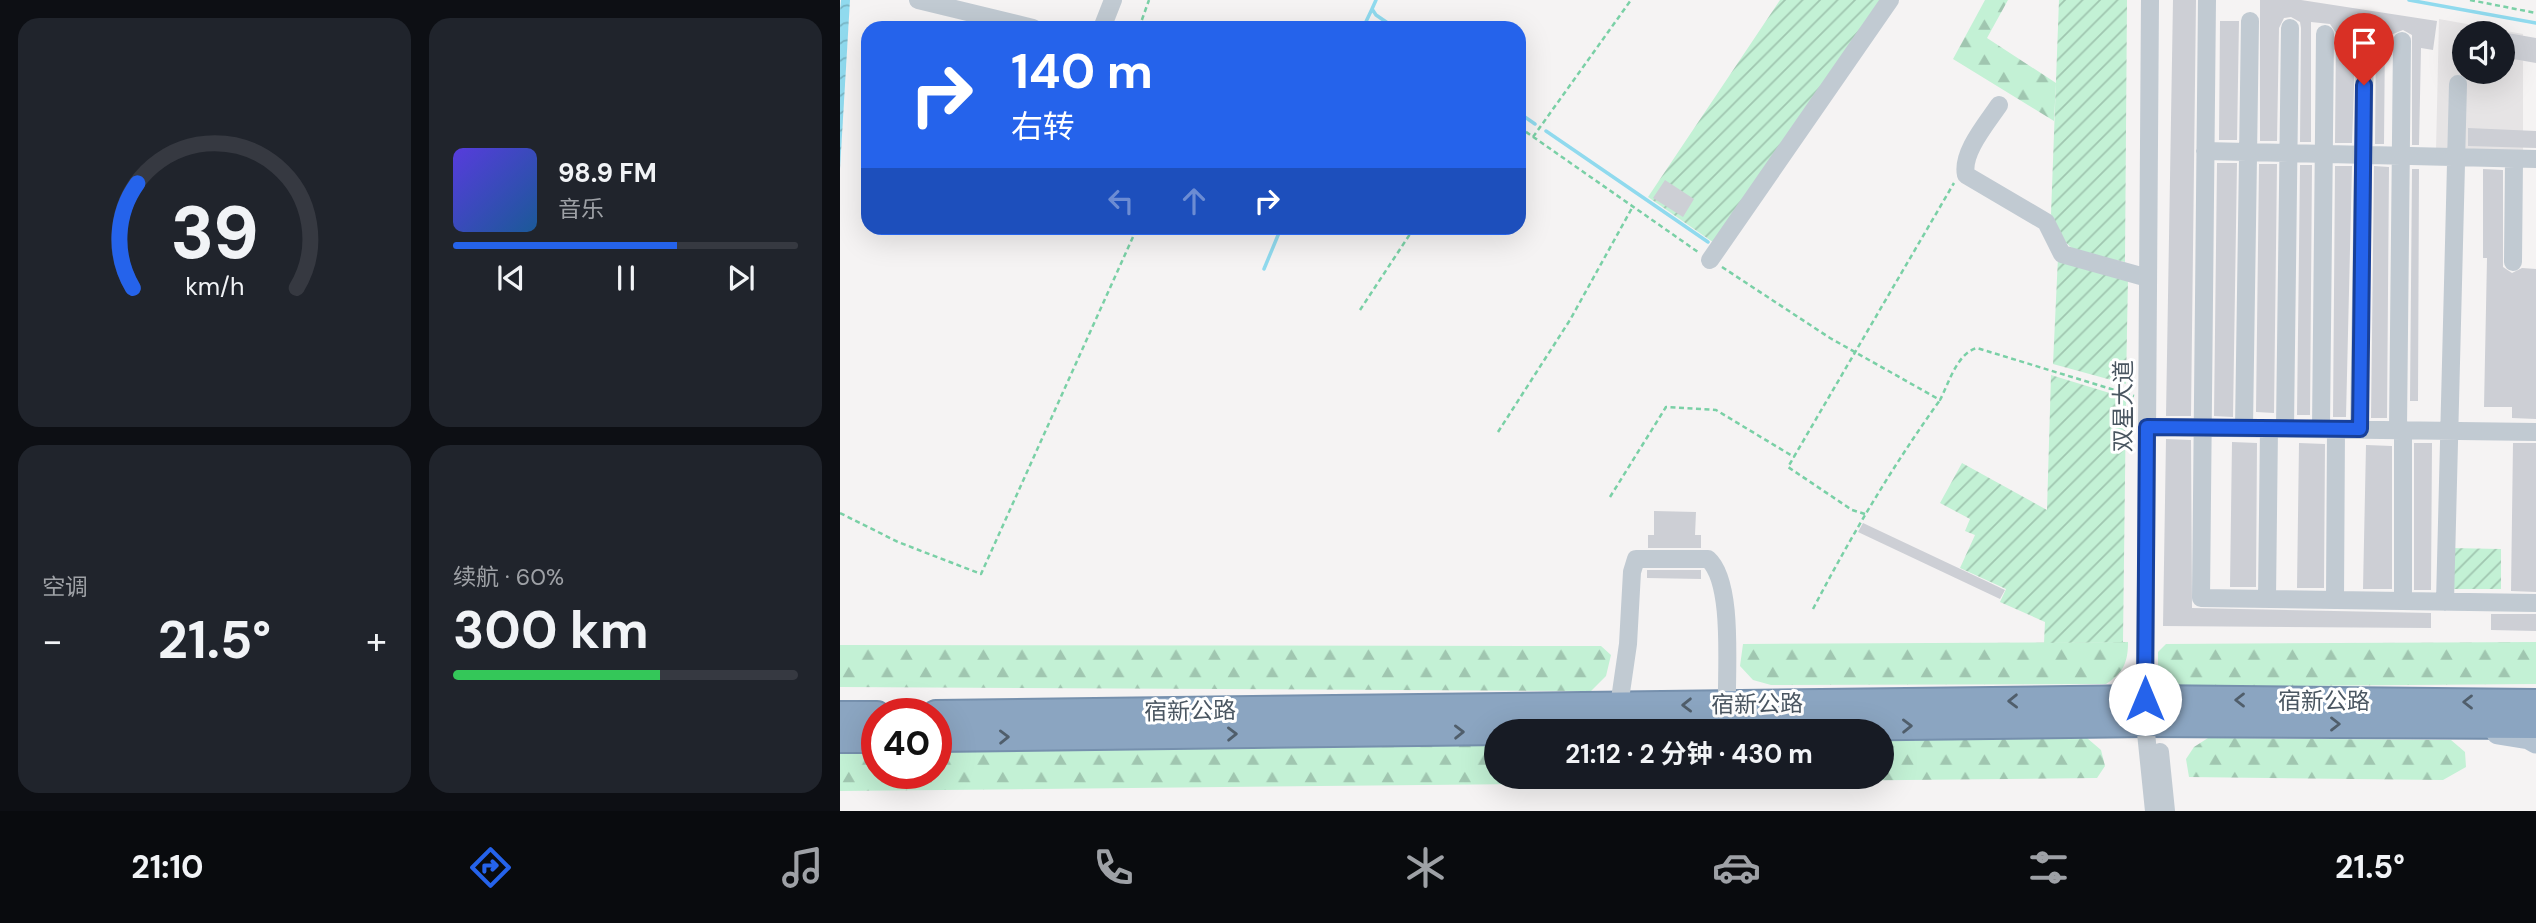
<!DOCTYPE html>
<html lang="zh">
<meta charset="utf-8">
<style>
:root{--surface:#171b24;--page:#20242c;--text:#f1f3f6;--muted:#9ea1a6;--line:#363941;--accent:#2563eb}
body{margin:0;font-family:"DM Sans","Noto Sans SC",sans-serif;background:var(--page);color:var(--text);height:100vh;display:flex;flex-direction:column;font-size:26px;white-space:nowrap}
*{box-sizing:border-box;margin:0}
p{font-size:23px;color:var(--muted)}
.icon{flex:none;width:38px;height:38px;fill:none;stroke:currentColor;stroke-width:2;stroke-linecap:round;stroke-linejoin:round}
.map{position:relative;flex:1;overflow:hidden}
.side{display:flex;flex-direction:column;gap:18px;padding:18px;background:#0d0f14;width:840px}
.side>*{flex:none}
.hud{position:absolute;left:21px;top:21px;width:665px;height:214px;border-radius:21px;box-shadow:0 7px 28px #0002;background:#2563eb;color:#fff;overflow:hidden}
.buttons{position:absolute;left:1612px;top:21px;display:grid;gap:14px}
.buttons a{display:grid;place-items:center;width:63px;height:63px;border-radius:50%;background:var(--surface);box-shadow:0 7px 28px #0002;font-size:35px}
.speed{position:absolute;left:21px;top:698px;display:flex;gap:14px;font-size:35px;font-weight:700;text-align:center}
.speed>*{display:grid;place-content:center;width:91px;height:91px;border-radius:50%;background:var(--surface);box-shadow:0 7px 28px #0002;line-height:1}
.speed .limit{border:10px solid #d22;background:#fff;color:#111}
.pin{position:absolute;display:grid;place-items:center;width:60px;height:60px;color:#fff;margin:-72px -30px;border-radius:50% 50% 50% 0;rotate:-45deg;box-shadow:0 0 7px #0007}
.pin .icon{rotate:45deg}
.me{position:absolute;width:77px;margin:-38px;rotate:0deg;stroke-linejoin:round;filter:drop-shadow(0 0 5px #0008)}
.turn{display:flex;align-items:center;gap:24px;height:147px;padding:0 35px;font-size:32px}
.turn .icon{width:91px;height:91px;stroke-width:2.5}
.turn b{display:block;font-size:49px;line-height:60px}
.lanes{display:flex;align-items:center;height:66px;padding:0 35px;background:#0003;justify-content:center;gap:35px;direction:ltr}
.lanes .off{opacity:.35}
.big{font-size:52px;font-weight:700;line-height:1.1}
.side .card{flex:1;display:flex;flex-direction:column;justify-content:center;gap:10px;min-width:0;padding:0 24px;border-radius:21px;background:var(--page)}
.side .dial{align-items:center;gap:0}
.dial svg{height:182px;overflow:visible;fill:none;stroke:var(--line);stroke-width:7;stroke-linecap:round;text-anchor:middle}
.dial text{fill:var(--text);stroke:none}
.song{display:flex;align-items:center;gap:21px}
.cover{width:84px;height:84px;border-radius:10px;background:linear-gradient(135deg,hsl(250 70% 55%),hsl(210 70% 35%))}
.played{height:7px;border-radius:4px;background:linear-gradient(90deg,var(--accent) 65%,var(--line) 65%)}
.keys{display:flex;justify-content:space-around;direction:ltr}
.heat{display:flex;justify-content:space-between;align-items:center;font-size:38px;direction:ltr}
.charge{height:10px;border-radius:5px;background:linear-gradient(90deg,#34c759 60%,var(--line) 0)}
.side .tiles{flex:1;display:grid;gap:18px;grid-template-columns:repeat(2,1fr)}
.trip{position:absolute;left:644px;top:719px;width:410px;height:70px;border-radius:35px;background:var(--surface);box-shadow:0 7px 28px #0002;font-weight:700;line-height:70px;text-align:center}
.menu{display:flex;height:112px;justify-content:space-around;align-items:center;background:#090b0e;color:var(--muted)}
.menu .icon{width:49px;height:49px}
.menu .current{color:var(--accent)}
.menu b{font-size:32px;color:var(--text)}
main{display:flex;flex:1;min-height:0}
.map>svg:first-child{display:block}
.education{fill:#e6e4e5;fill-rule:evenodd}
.forest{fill:url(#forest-firs)}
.garden{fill:url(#garden-furrows)}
.water{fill:url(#water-waves)}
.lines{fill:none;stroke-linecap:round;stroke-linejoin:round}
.stream{stroke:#90daee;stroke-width:3.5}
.building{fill:#cdcfd5}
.highway-casing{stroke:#7690ad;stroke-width:30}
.path{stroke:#7ad0a6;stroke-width:2.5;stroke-dasharray:5 3.5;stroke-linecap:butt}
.minor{stroke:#c1cad2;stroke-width:18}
.major{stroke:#b3c2d1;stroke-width:23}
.highway{stroke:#8ba5c1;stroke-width:26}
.oneway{stroke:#505e6b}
.route-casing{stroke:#184099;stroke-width:18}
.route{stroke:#2563eb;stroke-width:12}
.labels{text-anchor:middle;stroke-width:6;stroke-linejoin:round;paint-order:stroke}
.street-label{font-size:23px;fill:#4a5661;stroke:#fff}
</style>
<main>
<section class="side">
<div class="tiles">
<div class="card dial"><svg viewBox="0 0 100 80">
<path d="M14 69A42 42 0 1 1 86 69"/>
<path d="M14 69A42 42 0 0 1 16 23" stroke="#2563eb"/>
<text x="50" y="56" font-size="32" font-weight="700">39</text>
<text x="50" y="72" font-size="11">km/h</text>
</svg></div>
<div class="card">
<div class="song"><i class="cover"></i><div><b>98.9 FM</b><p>音乐</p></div></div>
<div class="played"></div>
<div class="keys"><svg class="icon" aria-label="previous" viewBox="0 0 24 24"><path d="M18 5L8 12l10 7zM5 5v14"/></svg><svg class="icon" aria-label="pause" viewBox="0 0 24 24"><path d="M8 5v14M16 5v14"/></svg><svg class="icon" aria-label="next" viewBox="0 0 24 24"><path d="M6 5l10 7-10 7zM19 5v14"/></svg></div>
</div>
<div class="card"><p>空调</p>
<div class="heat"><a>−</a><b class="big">21.5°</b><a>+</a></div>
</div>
<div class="card"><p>续航 · 60%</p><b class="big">300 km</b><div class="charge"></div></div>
</div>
</section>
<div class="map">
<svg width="1696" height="811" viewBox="0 0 1696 811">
<defs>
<pattern id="forest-firs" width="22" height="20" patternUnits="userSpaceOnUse" patternTransform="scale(1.75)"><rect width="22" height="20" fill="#c3f1d5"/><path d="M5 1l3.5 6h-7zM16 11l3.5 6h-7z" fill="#a0c6b0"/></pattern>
<pattern id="garden-furrows" width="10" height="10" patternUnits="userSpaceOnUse" patternTransform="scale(1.75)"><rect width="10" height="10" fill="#c3f1d5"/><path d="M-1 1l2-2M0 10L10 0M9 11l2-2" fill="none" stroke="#a0c6b0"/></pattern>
<pattern id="water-waves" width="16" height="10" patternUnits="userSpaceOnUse" patternTransform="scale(1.75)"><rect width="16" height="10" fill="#90daee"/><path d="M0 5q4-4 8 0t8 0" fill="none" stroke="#78b4c4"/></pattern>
</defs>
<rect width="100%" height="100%" fill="#f5f3f3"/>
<path class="education" d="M1599,19l84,15v121l-87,-5zM1624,33h38v39h-38z"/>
<path class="forest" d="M1145,0h23l-21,38 69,45 -2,38 -101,-62z
M1288,642c0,21 -5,31 -22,42l-335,1 -18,-5 -13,-14 3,-22z
M1696,642v42l-370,3 -8,-10v-25l8,-8z
M0,645l761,1 10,9 -5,21 -15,15 -751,-4z
M1247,738l14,12 4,16 -8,12 -1257,13v-43h37v26h59v-27l560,-4v34h385v-37z
M1368,738l243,2 14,12 1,15 -23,13 -254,-3 -3,-18 8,-12z"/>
<path class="garden" d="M940,0h105l-168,245 -69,-48z
M1219,0h68l-2,262c-43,-10 -57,-2 -74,-48z
M1218,257l70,20 -2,107 -73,-20z
M1211,375l75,23 -3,244 -79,1 1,-21 -45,-20 6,-13 -46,-21 15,-33 -10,-4 5,-12 -30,-16 22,-40 85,47z
M1610,548l51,1v40h-51z"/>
<path class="water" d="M1,0h9l-10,169v-159z"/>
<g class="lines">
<path class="stream" d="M536,0l-4,9 4,6 19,13
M1569,0l127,23
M523,28l9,-19
M679,113l16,11
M706,131l162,111
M424,269l17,-41"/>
</g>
<path class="building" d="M1333,0h23l-5,416h-25z
M1420,0h41l136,21 -4,29 -12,-2 -2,97h-7v-110l-9,-5 -10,4 -8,-1 -1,111h-9l1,-106 -1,-6 -9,-5 -10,5 -4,111h-17l1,-110 -6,-9 -19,-2v120h-11l1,-114 -1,-6 -9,-5 -7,1 -5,10 -2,113h-17z
M1380,21h19l-2,119h-18z
M1662,32l34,6v25l-34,-6z
M1628,128l68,3v17l-68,-2z
M1377,163h20l-4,254 -19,-1z
M1419,164h18l-3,249 -18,-1z
M1460,165h12l-2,250h-13z
M1495,166h17l-6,251h-13z
M1534,166l15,1 -2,251h-16z
M1572,169h7l-1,232h-8z
M1643,169l20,1v97l9,6 10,-5 14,1v150l-24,-1v-11h-28l3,-149h-4z
M825,180l29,19 -11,18 -30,-19z
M1326,439l25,1 1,168 239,5v15l-268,-2z
M1392,442l25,1 -1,144h-26z
M1459,443l26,1 -1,144h-27z
M1574,443h18l-1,147h-17z
M1673,443h23v149l-25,-1z
M1526,445l26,1v143h-29z
M814,511l42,1 -1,23h6v13h-53v-13h6z
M1023,523l142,67 -5,9 -142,-67z
M807,570h54v9l-54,-1z
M1651,614h45v17l-45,-1z"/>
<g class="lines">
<defs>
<path id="highway" d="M96,714l1209,-15 391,4
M0,715h37
M96,738l1209,-15 391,2
M0,739h37"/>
</defs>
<use href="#highway" class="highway-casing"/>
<path class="path" d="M1630,0l66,13
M536,26l3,2
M299,28l10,-28
M679,127l179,125
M693,137l98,-137
M882,267l108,71 110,62c9,-17 17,-47 37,-52l157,48
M520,310l54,-82
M658,432l72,-112 62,-112
M770,497l56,-90 50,3 78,47
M0,513l58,29 83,32 156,-346
M1025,514l-13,-4 -64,-43 166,-284
M973,609c38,-73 79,-142 127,-209"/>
<path class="minor" d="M78,0l115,28
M1310,0l-5,723 9,88
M1367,0l-6,598 335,5
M262,28l11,-28
M1159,105c-12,18 -38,48 -33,70l80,47 16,32 86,24
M1365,151l331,8
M870,260l180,-260
M1673,262l1,-103
M1307,427l389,5
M1404,428l6,-407
M1445,428l5,-400
M1481,429l4,-395
M1519,429l6,-391
M1558,429l4,-388
M1427,599l2,-171
M1495,600l1,-171
M1563,601v-172
M1605,602l13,-518
M779,706l9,-62 4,-72 4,-13h72c26,23 18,111 19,146
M1320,752l6,59"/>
<path class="major" d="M1658,733l31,5 7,4"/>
<use href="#highway" class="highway"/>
</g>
<defs><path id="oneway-chevron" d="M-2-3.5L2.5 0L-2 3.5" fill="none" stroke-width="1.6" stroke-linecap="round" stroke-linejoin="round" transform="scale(1.75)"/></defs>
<g class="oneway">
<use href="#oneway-chevron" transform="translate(1400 700) rotate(-180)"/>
<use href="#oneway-chevron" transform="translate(1173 701) rotate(179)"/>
<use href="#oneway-chevron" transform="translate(1628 702) rotate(-180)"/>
<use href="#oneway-chevron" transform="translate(847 705) rotate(179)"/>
<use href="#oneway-chevron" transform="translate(1495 724)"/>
<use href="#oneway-chevron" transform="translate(1067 726) rotate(-1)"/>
<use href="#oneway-chevron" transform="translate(619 732) rotate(-1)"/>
<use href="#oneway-chevron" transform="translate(392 734) rotate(-1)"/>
<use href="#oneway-chevron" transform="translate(164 737) rotate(-1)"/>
</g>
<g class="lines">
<defs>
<path id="route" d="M1305,699l2,-272 213,2 4,-344"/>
</defs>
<use href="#route" class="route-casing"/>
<use href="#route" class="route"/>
</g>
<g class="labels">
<g class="street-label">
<text transform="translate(1283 406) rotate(-90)" y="8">双星大道</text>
<text x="1484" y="709">宿新公路</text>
<text transform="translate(917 704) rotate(-1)" y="8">宿新公路</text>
<text transform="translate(350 711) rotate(-1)" y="8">宿新公路</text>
</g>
</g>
</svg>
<div class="buttons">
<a><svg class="icon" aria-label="sound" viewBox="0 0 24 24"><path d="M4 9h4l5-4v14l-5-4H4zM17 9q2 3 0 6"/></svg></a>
</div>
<div class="speed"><div class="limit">40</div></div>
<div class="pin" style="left:1524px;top:85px;background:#d93025"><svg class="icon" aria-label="arrive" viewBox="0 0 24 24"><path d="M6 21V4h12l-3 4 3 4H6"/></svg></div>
<svg class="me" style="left:1305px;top:699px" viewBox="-20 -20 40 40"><circle r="19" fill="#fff"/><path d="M0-13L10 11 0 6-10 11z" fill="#2563eb"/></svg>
<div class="trip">21:12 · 2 分钟 · 430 m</div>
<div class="hud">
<div class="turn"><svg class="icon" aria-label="right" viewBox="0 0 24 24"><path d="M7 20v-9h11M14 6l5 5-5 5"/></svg><div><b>140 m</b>右转</div></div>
<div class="lanes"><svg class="icon off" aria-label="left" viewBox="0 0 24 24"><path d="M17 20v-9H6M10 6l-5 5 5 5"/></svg><svg class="icon off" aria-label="ahead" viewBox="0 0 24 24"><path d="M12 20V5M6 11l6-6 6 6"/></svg><svg class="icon" aria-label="right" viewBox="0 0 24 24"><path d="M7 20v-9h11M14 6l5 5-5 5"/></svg></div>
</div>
</div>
</main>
<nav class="menu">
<b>21:10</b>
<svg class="icon current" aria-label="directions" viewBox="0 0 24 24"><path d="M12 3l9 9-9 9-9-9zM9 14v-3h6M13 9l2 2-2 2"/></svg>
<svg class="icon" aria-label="music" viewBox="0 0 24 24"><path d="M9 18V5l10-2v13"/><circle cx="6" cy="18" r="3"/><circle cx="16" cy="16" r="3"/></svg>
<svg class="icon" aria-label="phone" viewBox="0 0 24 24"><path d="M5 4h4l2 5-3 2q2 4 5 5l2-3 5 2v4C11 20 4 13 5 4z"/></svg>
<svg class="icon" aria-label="climate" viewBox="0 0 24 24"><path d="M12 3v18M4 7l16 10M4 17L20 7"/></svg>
<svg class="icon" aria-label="car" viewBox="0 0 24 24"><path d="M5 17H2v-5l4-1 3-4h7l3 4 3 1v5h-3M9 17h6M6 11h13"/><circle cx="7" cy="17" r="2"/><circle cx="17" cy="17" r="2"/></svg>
<svg class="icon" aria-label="filters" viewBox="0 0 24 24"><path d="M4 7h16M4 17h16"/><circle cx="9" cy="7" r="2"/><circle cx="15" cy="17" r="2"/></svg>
<b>21.5°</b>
</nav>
